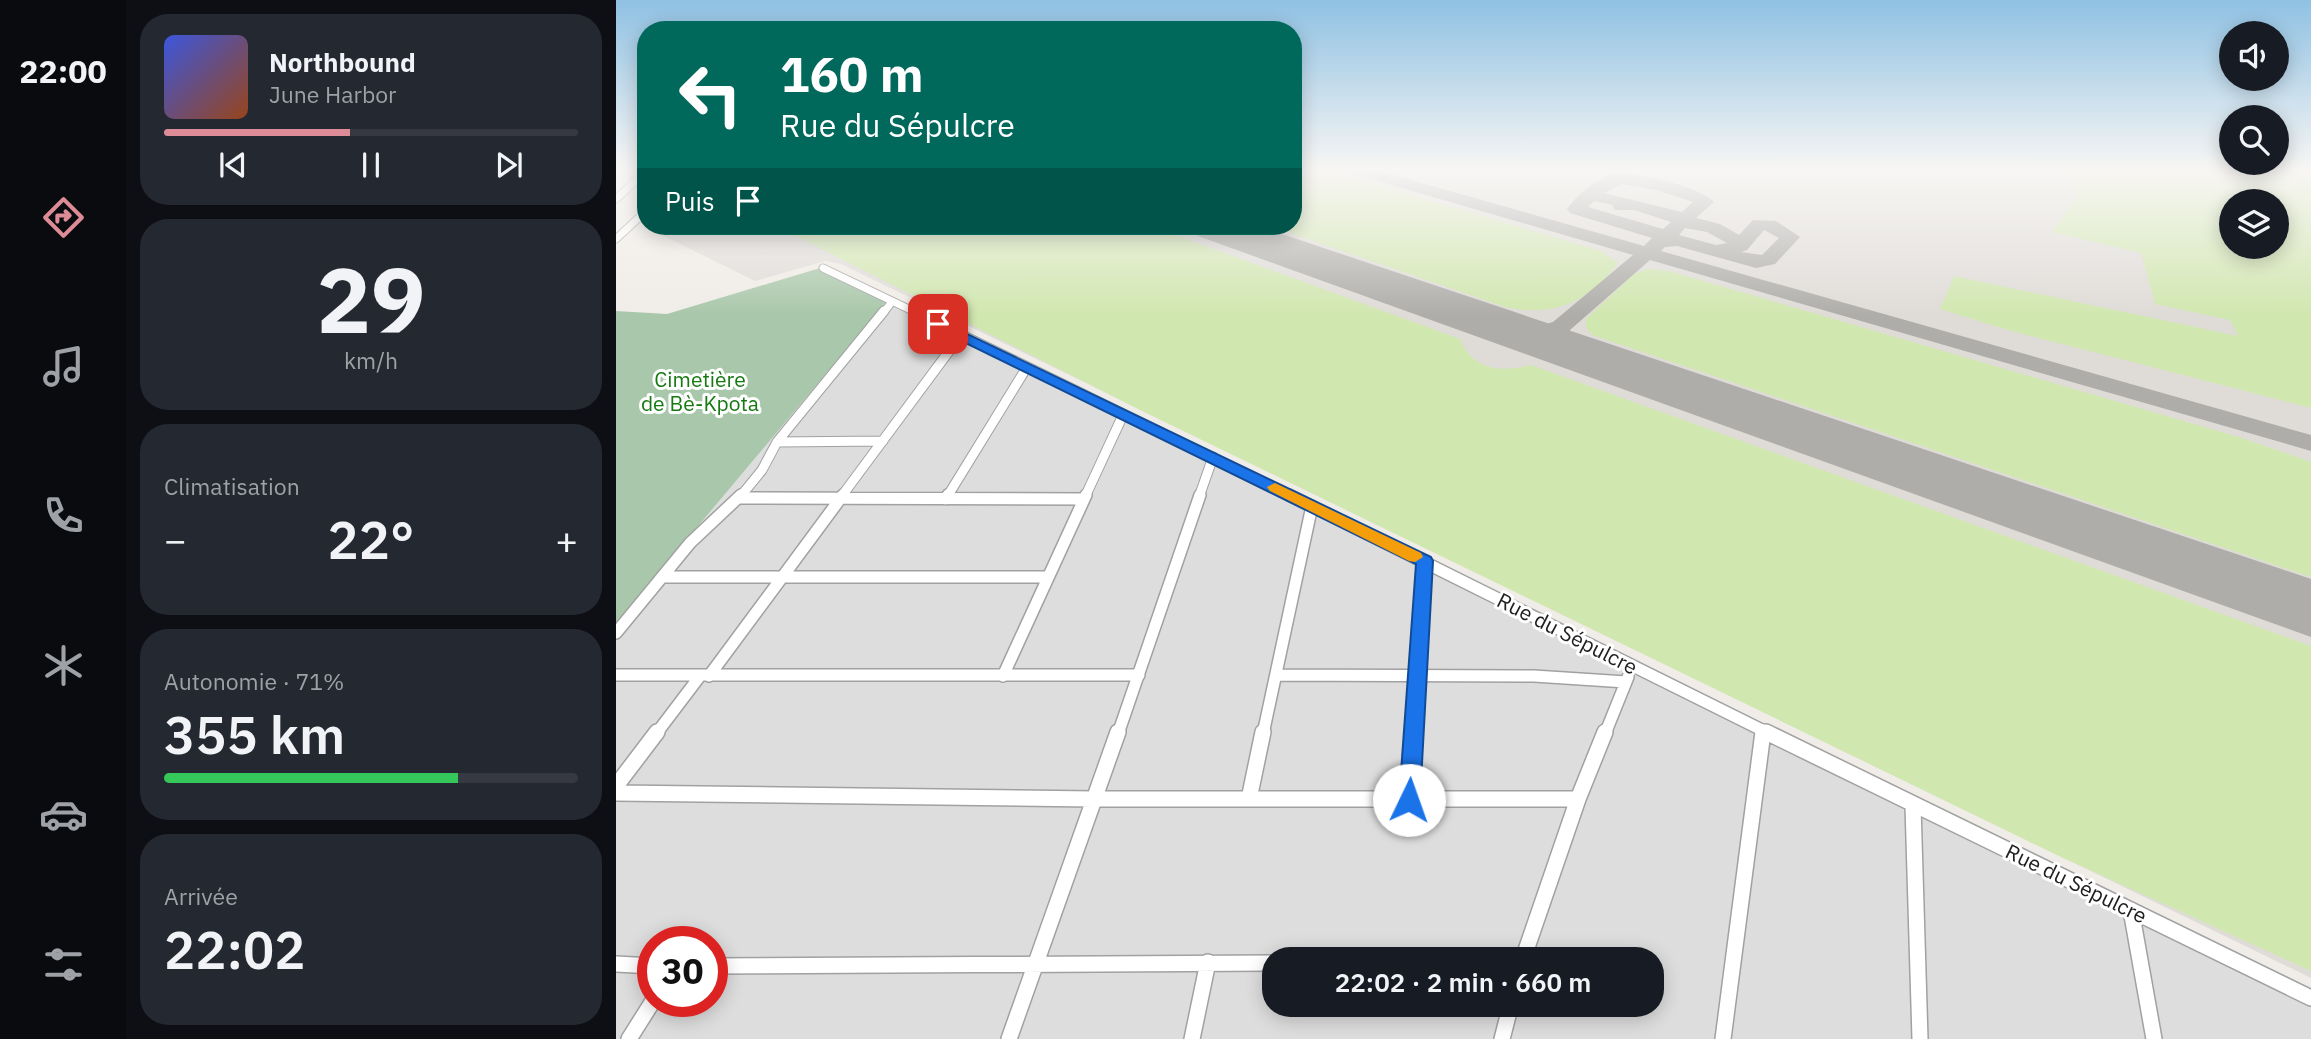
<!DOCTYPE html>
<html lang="fr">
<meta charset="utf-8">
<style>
:root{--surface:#171b24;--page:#242831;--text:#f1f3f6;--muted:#9ea1a6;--line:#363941;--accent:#dd8b97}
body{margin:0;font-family:"IBM Plex Sans",sans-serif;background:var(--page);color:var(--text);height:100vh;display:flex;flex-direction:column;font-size:26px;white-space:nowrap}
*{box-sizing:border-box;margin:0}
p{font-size:23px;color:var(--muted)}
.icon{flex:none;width:38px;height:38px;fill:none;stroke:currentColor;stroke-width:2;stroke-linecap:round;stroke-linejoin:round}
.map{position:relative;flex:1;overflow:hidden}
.drawer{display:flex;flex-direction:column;gap:14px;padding:14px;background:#0d0f14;width:490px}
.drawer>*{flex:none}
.hud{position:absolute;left:21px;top:21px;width:665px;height:214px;border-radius:28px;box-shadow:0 4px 18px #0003;background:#00695c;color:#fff;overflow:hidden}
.buttons{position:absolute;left:1603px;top:21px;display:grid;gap:14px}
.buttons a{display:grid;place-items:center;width:70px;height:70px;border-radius:50%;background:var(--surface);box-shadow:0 4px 18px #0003;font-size:35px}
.speed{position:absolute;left:21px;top:926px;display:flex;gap:14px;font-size:35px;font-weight:700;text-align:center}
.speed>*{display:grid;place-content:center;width:91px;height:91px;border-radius:50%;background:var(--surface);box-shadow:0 4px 18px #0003;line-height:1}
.speed .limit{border:10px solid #d22;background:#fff;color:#111}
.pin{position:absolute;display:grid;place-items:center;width:60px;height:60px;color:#fff;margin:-30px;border-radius:14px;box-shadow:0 4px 10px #0006}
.me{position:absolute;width:77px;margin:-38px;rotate:3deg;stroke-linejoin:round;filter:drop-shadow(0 0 5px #0008)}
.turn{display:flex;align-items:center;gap:24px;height:147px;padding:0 28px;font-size:32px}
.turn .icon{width:91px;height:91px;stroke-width:2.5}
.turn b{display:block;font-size:49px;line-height:60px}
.then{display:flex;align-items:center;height:66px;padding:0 28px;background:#0003;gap:14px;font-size:26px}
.big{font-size:52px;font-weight:600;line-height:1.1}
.drawer .card{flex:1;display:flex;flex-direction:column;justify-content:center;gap:10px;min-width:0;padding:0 24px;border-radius:28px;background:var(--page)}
.drawer .dial{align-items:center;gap:0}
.dial b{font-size:91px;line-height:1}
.song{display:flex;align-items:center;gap:21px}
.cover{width:84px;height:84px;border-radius:10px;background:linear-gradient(135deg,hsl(230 70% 55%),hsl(20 70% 35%))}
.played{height:7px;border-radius:4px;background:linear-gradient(90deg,var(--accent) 45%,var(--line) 45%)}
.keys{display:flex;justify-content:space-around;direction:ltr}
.heat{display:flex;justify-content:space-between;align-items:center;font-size:38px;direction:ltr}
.charge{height:10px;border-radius:5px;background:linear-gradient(90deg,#34c759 71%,var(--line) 0)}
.trip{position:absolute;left:646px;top:947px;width:402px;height:70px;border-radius:28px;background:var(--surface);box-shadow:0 4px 18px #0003;font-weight:600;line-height:70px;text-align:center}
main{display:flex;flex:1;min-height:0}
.menu{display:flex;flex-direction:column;width:126px;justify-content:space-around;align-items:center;background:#090b0e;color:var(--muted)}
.menu .icon{width:49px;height:49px}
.menu .active{color:var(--accent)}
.menu b{font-size:32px;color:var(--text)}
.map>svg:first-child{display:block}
.residential{fill:#dedddd;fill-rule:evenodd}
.airport{fill:#dfdcd8;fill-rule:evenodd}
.grass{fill:#d1e7b0;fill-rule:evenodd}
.cemetery{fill:#a9c7aa}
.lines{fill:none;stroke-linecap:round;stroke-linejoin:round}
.taxiway{fill:#afadaa;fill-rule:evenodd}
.runway{fill:#afadaa;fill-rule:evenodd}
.minor-far3-casing{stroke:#a1a1a1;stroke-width:9}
.minor-far2-casing{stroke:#a1a1a1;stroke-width:11}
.minor-far1-casing{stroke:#a1a1a1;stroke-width:14}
.minor-casing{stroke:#a1a1a1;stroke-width:18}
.minor-far3{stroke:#fff;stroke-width:7}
.minor-far2{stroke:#fff;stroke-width:9}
.minor-far1{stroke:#fff;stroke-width:11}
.minor{stroke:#fff;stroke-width:15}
.route{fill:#1a73e8;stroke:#114b97;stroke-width:2}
.slow{fill:#f59e0b}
.labels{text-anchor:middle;stroke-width:6;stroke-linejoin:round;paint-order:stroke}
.park-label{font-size:21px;fill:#167912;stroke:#fff}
.street-label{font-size:21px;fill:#202020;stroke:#fff}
</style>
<main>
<nav class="menu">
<b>22:00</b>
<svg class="icon active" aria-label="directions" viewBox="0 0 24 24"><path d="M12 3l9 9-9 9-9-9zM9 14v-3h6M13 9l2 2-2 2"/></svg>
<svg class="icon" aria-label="music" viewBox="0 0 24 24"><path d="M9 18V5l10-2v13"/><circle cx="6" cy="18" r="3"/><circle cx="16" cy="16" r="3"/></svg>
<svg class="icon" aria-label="phone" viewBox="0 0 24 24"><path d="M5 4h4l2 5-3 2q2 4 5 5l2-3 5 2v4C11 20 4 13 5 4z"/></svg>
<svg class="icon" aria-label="climate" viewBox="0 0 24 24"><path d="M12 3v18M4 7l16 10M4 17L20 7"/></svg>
<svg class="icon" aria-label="car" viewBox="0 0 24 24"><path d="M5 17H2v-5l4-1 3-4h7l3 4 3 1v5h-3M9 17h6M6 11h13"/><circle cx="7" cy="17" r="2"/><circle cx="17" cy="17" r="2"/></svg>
<svg class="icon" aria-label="filters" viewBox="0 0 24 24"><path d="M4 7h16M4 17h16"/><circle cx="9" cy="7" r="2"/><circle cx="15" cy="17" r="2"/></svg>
</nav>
<section class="drawer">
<div class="card">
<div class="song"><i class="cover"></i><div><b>Northbound</b><p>June Harbor</p></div></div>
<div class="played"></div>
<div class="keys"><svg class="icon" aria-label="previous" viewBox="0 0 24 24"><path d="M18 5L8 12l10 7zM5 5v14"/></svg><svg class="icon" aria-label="pause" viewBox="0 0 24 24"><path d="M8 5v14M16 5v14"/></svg><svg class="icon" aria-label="next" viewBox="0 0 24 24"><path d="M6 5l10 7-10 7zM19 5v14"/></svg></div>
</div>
<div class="card dial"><b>29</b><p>km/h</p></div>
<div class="card"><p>Climatisation</p>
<div class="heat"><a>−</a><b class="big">22°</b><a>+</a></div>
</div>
<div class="card"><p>Autonomie · 71%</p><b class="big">355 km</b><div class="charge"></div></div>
<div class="card"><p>Arrivée</p><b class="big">22:02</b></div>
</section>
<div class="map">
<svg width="1695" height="1039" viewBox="0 0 1695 1039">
<rect width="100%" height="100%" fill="#f0ece7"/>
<path class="residential" d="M270,302l1425,705v32h-1695v-415zM37,942h59v59h-59zM658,959h378v45h-378z"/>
<path class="airport" d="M677,169h1018v809l-1470,-714 -16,-3 -70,20 -103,-51 3,-4h638zM1615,201h46v46h-46z"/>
<path class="grass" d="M677,169h30l278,82 17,12c-30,40 -65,54 -113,44l-235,-81h23z
M1455,169h240v239l-303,-78 -68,-21 14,-33 284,60 -8,-16 -75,-16 -14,-51 -89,-21 25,-35zM1615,201h46v46h-46z
M179,226h356l309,113c12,31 42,34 71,26l780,281v325l-250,-114 -921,-447 -352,-178z
M1031,269l22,2 573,167 69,24v115l-719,-242 -6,-8v-8l48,-45z"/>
<path class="cemetery" d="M204,268l66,34 -270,322v-313l51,3z"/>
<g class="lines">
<path class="taxiway" d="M729,169h27l272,77 8,-8 -82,-25 -3,-4c10,-14 26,-28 43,-34 18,-6 92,12 104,27l-18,16 24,6 19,11 14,-15 23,1 24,16 -25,27 -19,4 -79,-22 -12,1 -4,4 650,184v16l-661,-191 -80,70v10l11,10 -3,5c-13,3 -27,-3 -30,-17 -14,4 -28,1 -43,-2l-3,-5 3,-5 8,-2 23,3 17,-5 80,-67 -286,-83zM1005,184l35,6 37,12 -11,10 -78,-19zM978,201l18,4 3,5h19l37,12 -8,7 -75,-22zM1069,228l22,4 20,11 -11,2 -37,-10zM1148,230l15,8 -17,17 -21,-3 6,-2z
M1638,577l57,23v25l-68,-29 -4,-8 4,-8z"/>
<path class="runway" d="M575,226h67l1053,353v58l-1113,-401z"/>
<defs>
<path id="minor-far3" d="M10,169l19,10
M0,199l24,-22
M0,239l30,-28
M207,268l94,45
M267,313l9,-11"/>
<path id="minor-far2" d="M297,311l380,186
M161,442l106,-1
M124,497l22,-27 15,-28 107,-131
M225,497l120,-162
M331,497l80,-130
M469,497l38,-82
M583,497l14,-40"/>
<path id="minor-far1" d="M673,495l481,239
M123,498l345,1
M330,499l2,-4
M46,577h386
M0,633l74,-90 51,-48
M0,675h523
M660,675l258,1 92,6
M93,676l134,-181
M387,676l83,-181
M40,734l44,-58
M502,734l82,-239
M647,734l49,-228
M797,734l12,-173
M989,734l23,-57
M1147,734v-3"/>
<path id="minor" d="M1150,732l545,266
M0,786l41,-54
M0,793l478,6h484
M633,799l14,-67
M793,799l4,-67
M1297,806l7,233
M1515,910l23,129
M907,959l55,-160 27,-67
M0,964l37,2
M96,966l562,-3
M13,1039l24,-38
M393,1039l109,-307
M576,1039l16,-77
M886,1039l9,-35
M1107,1039l40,-307"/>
</defs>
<use href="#minor-far3" class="minor-far3-casing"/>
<use href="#minor-far2" class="minor-far2-casing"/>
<use href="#minor-far1" class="minor-far1-casing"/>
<use href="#minor" class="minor-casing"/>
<use href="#minor-far3" class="minor-far3"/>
<use href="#minor-far2" class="minor-far2"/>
<use href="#minor-far1" class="minor-far1"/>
<use href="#minor" class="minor"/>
</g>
<linearGradient id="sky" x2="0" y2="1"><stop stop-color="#8fc1e3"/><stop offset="0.54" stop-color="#f8f6f4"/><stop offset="1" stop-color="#f8f6f4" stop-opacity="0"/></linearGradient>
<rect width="1695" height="315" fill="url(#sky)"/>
<path class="route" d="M322,320l493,237 2,4 -13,239 -3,6 -8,3 -7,-3 -3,-6 17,-236 -483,-237 -1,-3z"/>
<path class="slow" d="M659,483l146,70 2,4 -8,5 -6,-1 -139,-70 -3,-4z"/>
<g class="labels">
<g class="park-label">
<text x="84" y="387">Cimetière<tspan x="84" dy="24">de Bè-Kpota</tspan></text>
</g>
<g class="street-label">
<text transform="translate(951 634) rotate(27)" y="7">Rue du Sépulcre</text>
<text transform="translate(1460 884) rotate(26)" y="7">Rue du Sépulcre</text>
</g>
</g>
</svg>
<div class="buttons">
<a><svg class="icon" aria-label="sound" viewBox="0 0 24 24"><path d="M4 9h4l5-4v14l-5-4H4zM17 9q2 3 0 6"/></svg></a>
<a><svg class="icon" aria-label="search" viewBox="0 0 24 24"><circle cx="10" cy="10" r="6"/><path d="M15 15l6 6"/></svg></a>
<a><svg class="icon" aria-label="layers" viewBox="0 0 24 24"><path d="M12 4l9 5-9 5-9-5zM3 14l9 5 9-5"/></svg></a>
</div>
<div class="speed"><div class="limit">30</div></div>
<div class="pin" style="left:322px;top:324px;background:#d93025"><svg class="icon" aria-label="arrive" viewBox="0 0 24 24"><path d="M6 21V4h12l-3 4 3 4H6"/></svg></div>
<svg class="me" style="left:793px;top:800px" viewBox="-20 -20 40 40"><circle r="19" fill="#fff"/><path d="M0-13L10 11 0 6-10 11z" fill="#1a73e8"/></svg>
<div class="trip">22:02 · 2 min · 660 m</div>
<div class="hud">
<div class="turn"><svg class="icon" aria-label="left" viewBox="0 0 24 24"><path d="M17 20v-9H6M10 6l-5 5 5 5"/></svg><div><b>160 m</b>Rue du Sépulcre</div></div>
<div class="then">Puis<svg class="icon" aria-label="arrive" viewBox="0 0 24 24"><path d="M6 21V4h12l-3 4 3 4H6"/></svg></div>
</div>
</div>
</main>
